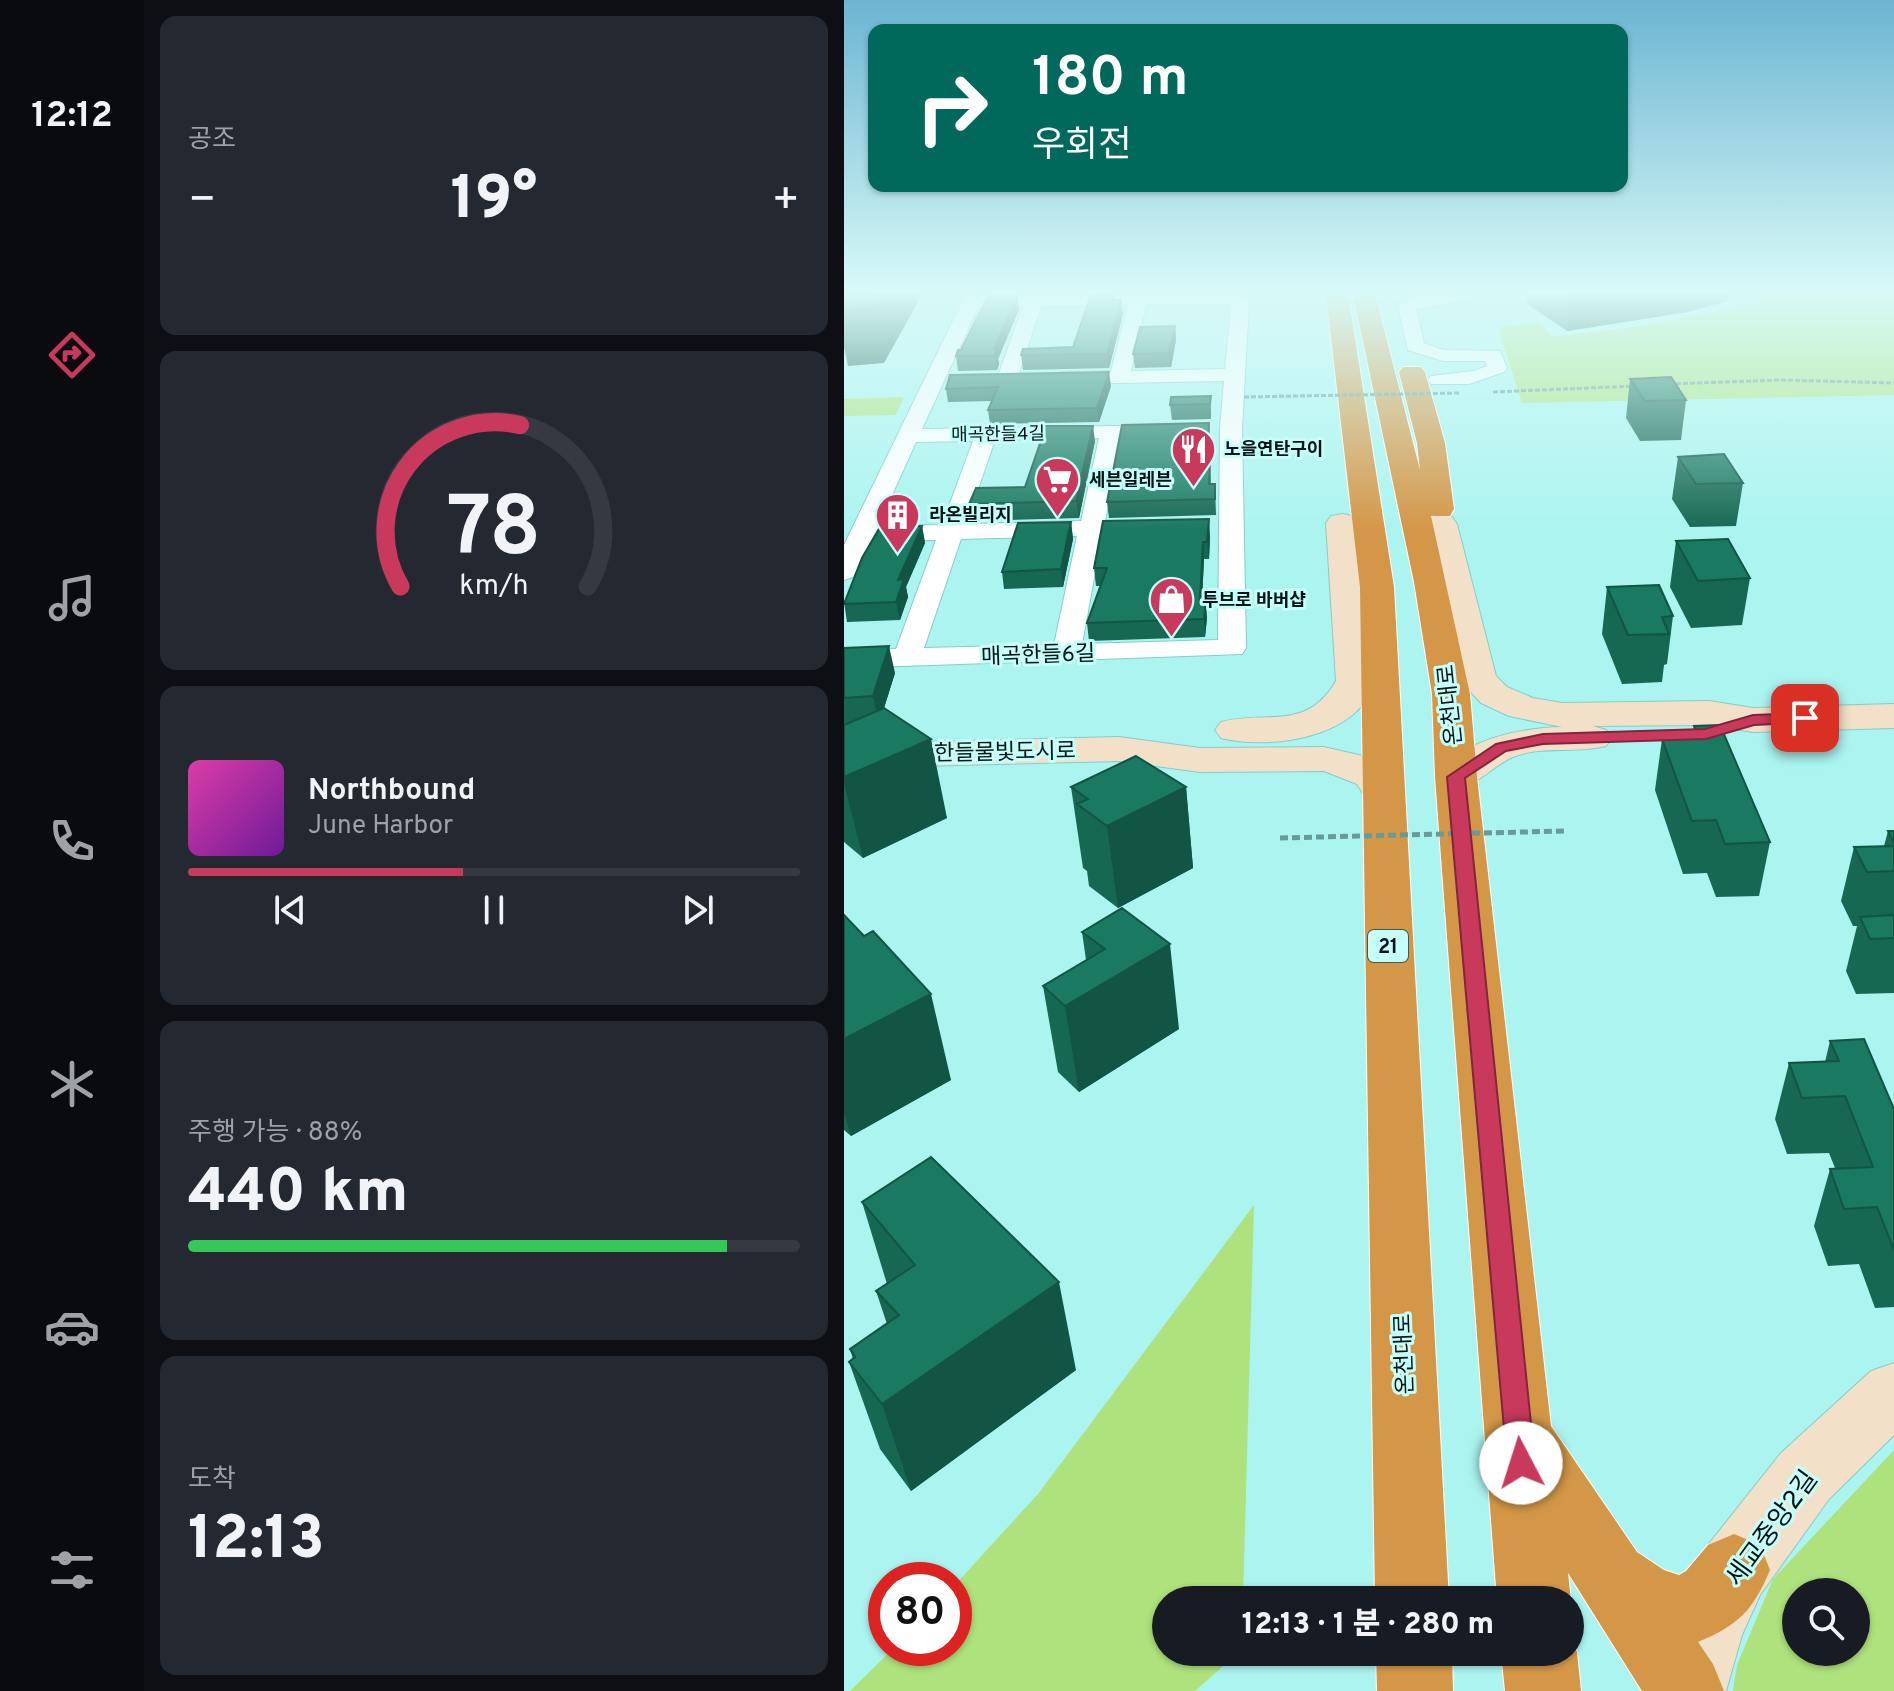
<!DOCTYPE html>
<html lang="ko">
<meta charset="utf-8">
<style>
:root{--surface:#171b24;--page:#242831;--text:#f1f3f6;--muted:#9ea1a6;--line:#363941;--accent:#c9395c}
body{margin:0;font-family:Overpass,"Noto Sans KR",sans-serif;background:var(--page);color:var(--text);height:100vh;display:flex;flex-direction:column;font-size:30px;white-space:nowrap}
*{box-sizing:border-box;margin:0}
p{font-size:26px;color:var(--muted)}
.icon{flex:none;width:44px;height:44px;fill:none;stroke:currentColor;stroke-width:2;stroke-linecap:round;stroke-linejoin:round}
.map{position:relative;flex:1;overflow:hidden}
.side{display:flex;flex-direction:column;gap:16px;padding:16px;background:#0d0f14;width:700px}
.side>*{flex:none}
.hud{position:absolute;left:24px;top:24px;width:760px;height:168px;border-radius:16px;box-shadow:0 2px 6px #0004;background:#00695c;color:#fff;overflow:hidden}
.tools{position:absolute;left:938px;top:1578px;display:grid;gap:16px}
.tools a{display:grid;place-items:center;width:88px;height:88px;border-radius:50%;background:var(--surface);box-shadow:0 2px 6px #0004;font-size:40px}
.speed{position:absolute;left:24px;top:1562px;display:flex;gap:16px;font-size:40px;font-weight:700;text-align:center}
.speed>*{display:grid;place-content:center;width:104px;height:104px;border-radius:50%;background:var(--surface);box-shadow:0 2px 6px #0004;line-height:1}
.speed .limit{border:12px solid #d22;background:#fff;color:#111}
.pin{position:absolute;display:grid;place-items:center;width:68px;height:68px;color:#fff;margin:-34px;border-radius:16px;box-shadow:0 4px 12px #0006}
.me{position:absolute;width:88px;margin:-44px;rotate:355deg;stroke-linejoin:round;filter:drop-shadow(0 0 6px #0008)}
.turn{display:flex;align-items:center;gap:28px;height:168px;padding:0 32px;font-size:36px}
.turn .icon{width:104px;height:104px;stroke-width:2.5}
.turn b{display:block;font-size:56px;line-height:68px}
.big{font-size:60px;font-weight:800;line-height:1.1}
.side .widget{flex:1;display:flex;flex-direction:column;justify-content:center;gap:12px;min-width:0;padding:0 28px;border-radius:16px;background:var(--page)}
.side .dial{align-items:center;gap:0}
.dial svg{height:208px;overflow:visible;fill:none;stroke:var(--line);stroke-width:7;stroke-linecap:round;text-anchor:middle}
.dial text{fill:var(--text);stroke:none}
.song{display:flex;align-items:center;gap:24px}
.cover{width:96px;height:96px;border-radius:12px;background:linear-gradient(135deg,hsl(320 70% 55%),hsl(280 70% 35%))}
.played{height:8px;border-radius:4px;background:linear-gradient(90deg,var(--accent) 45%,var(--line) 45%)}
.keys{display:flex;justify-content:space-around;direction:ltr}
.heat{display:flex;justify-content:space-between;align-items:center;font-size:44px;direction:ltr}
.charge{height:12px;border-radius:6px;background:linear-gradient(90deg,#34c759 88%,var(--line) 0)}
.trip{position:absolute;left:308px;top:1586px;width:432px;height:80px;border-radius:40px;background:var(--surface);box-shadow:0 2px 6px #0004;font-weight:800;line-height:80px;text-align:center}
main{display:flex;flex:1;min-height:0}
.dock{display:flex;flex-direction:column;width:144px;justify-content:space-around;align-items:center;background:#090b0e;color:var(--muted)}
.dock .icon{width:56px;height:56px}
.dock .selected{color:var(--accent)}
.dock b{font-size:36px;color:var(--text)}
.map>svg:first-child{display:block}
.green{fill:#aee27d;fill-rule:evenodd}
.lines{fill:none;stroke-linecap:round;stroke-linejoin:round}
.street-casing{stroke:#84cdc8;stroke-width:2}
.secondary-casing{stroke:#84cdc8;stroke-width:2}
.highway-casing{stroke:#fff;stroke-width:2}
.path{stroke:#679b98;stroke-width:3;stroke-dasharray:5 2;stroke-linecap:butt}
.street{fill:#fff;fill-rule:evenodd}
.secondary{fill:#f2e0c8;fill-rule:evenodd}
.highway{fill:#d49747;fill-rule:evenodd}
.path-bridge-far1{stroke:#679b98;stroke-width:3;stroke-dasharray:5 2;stroke-linecap:butt}
.path-bridge{stroke:#679b98;stroke-width:5;stroke-dasharray:8 4;stroke-linecap:butt}
.wall{fill:#166853}
.shaded-wall{fill:#125544}
.building{fill:#1a7961;stroke:#125544;stroke-width:2}
.route{fill:#c9395c;stroke:#83253c;stroke-width:2}
.labels{text-anchor:middle;stroke-width:6;stroke-linejoin:round;paint-order:stroke}
.far-street-label{font-size:18px;fill:#001312;stroke:#c5fffb}
.far-poi-label{font-size:18px;font-weight:bold;fill:#001312;stroke:#c5fffb;text-anchor:start}
.shield{fill:#c5fffb;stroke:#3b5a58;stroke-width:2}
.shield-label{font-size:20px;font-weight:bold;fill:#001312}
.street-label{font-size:22px;fill:#001312;stroke:#c5fffb}
.near-street-label{font-size:26px;fill:#001312;stroke:#c5fffb}
</style>
<main>
<nav class="dock">
<b>12:12</b>
<svg class="icon selected" aria-label="directions" viewBox="0 0 24 24"><path d="M12 3l9 9-9 9-9-9zM9 14v-3h6M13 9l2 2-2 2"/></svg>
<svg class="icon" aria-label="music" viewBox="0 0 24 24"><path d="M9 18V5l10-2v13"/><circle cx="6" cy="18" r="3"/><circle cx="16" cy="16" r="3"/></svg>
<svg class="icon" aria-label="phone" viewBox="0 0 24 24"><path d="M5 4h4l2 5-3 2q2 4 5 5l2-3 5 2v4C11 20 4 13 5 4z"/></svg>
<svg class="icon" aria-label="climate" viewBox="0 0 24 24"><path d="M12 3v18M4 7l16 10M4 17L20 7"/></svg>
<svg class="icon" aria-label="car" viewBox="0 0 24 24"><path d="M5 17H2v-5l4-1 3-4h7l3 4 3 1v5h-3M9 17h6M6 11h13"/><circle cx="7" cy="17" r="2"/><circle cx="17" cy="17" r="2"/></svg>
<svg class="icon" aria-label="filters" viewBox="0 0 24 24"><path d="M4 7h16M4 17h16"/><circle cx="9" cy="7" r="2"/><circle cx="15" cy="17" r="2"/></svg>
</nav>
<section class="side">
<div class="widget"><p>공조</p>
<div class="heat"><a>−</a><b class="big">19°</b><a>+</a></div>
</div>
<div class="widget dial"><svg viewBox="0 0 100 80">
<path d="M14 69A42 42 0 1 1 86 69"/>
<path d="M14 69A42 42 0 0 1 60 7" stroke="#c9395c"/>
<text x="50" y="56" font-size="32" font-weight="700">78</text>
<text x="50" y="72" font-size="11">km/h</text>
</svg></div>
<div class="widget">
<div class="song"><i class="cover"></i><div><b>Northbound</b><p>June Harbor</p></div></div>
<div class="played"></div>
<div class="keys"><svg class="icon" aria-label="previous" viewBox="0 0 24 24"><path d="M18 5L8 12l10 7zM5 5v14"/></svg><svg class="icon" aria-label="pause" viewBox="0 0 24 24"><path d="M8 5v14M16 5v14"/></svg><svg class="icon" aria-label="next" viewBox="0 0 24 24"><path d="M6 5l10 7-10 7zM19 5v14"/></svg></div>
</div>
<div class="widget"><p>주행 가능 · 88%</p><b class="big">440 km</b><div class="charge"></div></div>
<div class="widget"><p>도착</p><b class="big">12:13</b></div>
</section>
<div class="map">
<svg width="1050" height="1691" viewBox="0 0 1050 1691">
<rect width="100%" height="100%" fill="#abf4f0"/>
<path class="green" d="M908,294h142v101l-372,8 -24,-76 42,-4 12,14 88,-11 119,-22z
M60,397l-8,18 -52,1v-17z
M410,1205l-11,395h-77v52h73l-44,39h-345l44,-43h60v-62l84,-92z
M1050,1450v241h-161l4,-26 36,-86zM952,1592h60v60h-60z"/>
<g class="lines">
<defs>
<path id="street" d="M122,294h268l15,9 -7,125 4,220 -4,6 -398,14v-18l52,-1 40,-109 -65,1 -18,36 -9,3v-35zM382,303l5,3 -6,63 -94,2 15,-66zM284,305l-17,66 -48,1 -10,6 10,6 161,-3 -4,47 -2,212 -136,4 20,-109 52,-3 3,-5 -3,-5 -49,-1 16,-83 47,-2 11,-6 -3,-5 -254,4 56,-122 45,-1 -26,73 10,6 10,-6 24,-73zM255,438l-18,83 -115,3 29,-84zM129,441l-31,84 -64,1 38,-84zM233,536l-23,109 -130,3 37,-109z
M584,294h54l-9,5 -57,10 8,34 19,7 57,1 7,17 -3,4 -35,12h-38l-3,-4 3,-4 43,-5 13,-5 -2,-5h-42l-35,-11 -10,-44 3,-4z"/>
<path id="secondary" d="M498,514l11,2 5,7c4,41 8,81 12,122 1,10 6,26 4,36 -13,58 -107,69 -153,57l-6,-8 6,-8c47,-12 85,10 115,-41l-10,-158 5,-7z
M597,515l11,2 5,7 39,152 11,11 26,11 29,5 147,-2 44,7 141,-4v24l-141,4 -44,-7 -116,1 13,4 6,8 -6,8c-30,8 -64,-1 -93,11 -27,12 -39,37 -72,29l-6,-9c26,-37 84,-49 127,-50l-53,-11 -28,-13 -22,-24 -34,-155 5,-7z
M275,737l81,11 124,-1 39,9 24,11 16,24 -6,9 -15,4 -15,-4 -10,-16 -33,-13 -124,1 -81,-11 -275,7v-24z
M1050,1363v72l-65,64 -69,96 -18,40 -16,56h-76l19,-60 39,-86 73,-92 90,-82z"/>
<path id="highway" d="M482,294h22l46,293 55,1013h-74l-15,-1013z
M509,294h22l45,176 -3,-27 -18,-71 4,-5h18l4,5 20,71 9,66 -4,7h-19l39,178 7,83 74,649 86,126 27,18 15,5 7,-4 22,-26 26,-11 26,11 10,25c-17,40 -31,55 -72,72l15,22 11,27h-82l-74,-118 3,27 -1,2 -73,-2 -62,-823 -3,-83 -18,-112z
M726,1636l7,16 4,39h-76l-4,-39h69z
M532,1652h76l1,39h-76z"/>
</defs>
<use href="#street" class="street-casing"/>
<use href="#secondary" class="secondary-casing"/>
<use href="#highway" class="highway-casing"/>
<path class="path" d="M413,297l35,-1
M825,384l112,-4 113,3
M649,392l142,-6"/>
<use href="#street" class="street"/>
<use href="#secondary" class="secondary"/>
<use href="#highway" class="highway"/>
<path class="path-bridge-far1" d="M400,397l216,-4"/>
<path class="path-bridge" d="M436,838l284,-7"/>
</g>
<path class="wall" d="M684,294h200l-1,7 -40,11 -120,19 -40,-27z
M173,296l2,13 -21,50 1,5 -2,6 -39,1 -2,-15z
M271,300l8,14 -14,54 -86,2 -2,-15 52,-8z
M331,326l1,14 -5,27 -36,1 -2,-14z
M106,375l161,11 -12,36 -109,2 -2,-14 4,-9 -44,1 -2,-13z
M786,379l56,21 -5,40 -41,1 -14,-23z
M367,396v23l-39,1 -2,-15z
M366,438l-1,24h1l1,22h4l1,31 -107,3 -2,-16z
M251,441l-16,77 -107,3 -3,-17 56,-17z
M834,457l65,26 -7,43 -46,1 -18,-28z
M227,522l2,17 -10,48 -59,2 -2,-17z
M78,526l3,17 -19,44 2,10 -8,23 -53,2 -3,-20z
M366,536l-1,23h-5l-2,41 5,18 -2,19 -116,4 -2,-18 13,-37h-4l-2,-18z
M832,541l74,37 -8,47 -51,3 -21,-41z
M763,587l66,29 -6,48 -3,1 -2,17 -40,2 -20,-50z
M0,648l51,25 -11,35 63,110 -84,40 -19,-16z
M850,726l76,116 -11,54 -43,1 -9,-24 -24,1 -28,-84 7,-51 30,-1z
M227,787h115l7,81 -75,40 -29,-22 -2,-15 -4,-3z
M1044,831h6v162l-38,1 -10,-23 11,-45h-4l-12,-25 13,-54 30,-1z
M278,908l57,121 -100,63 -21,-20 -15,-86 43,-26 -4,-28z
M0,915l107,165 -100,56 -7,-6z
M986,1041l64,68v198l-19,1 -16,-44 -31,2 -14,-40 16,-57 5,-1 -6,-15 -42,1 -12,-35 14,-56 36,-1z
M18,1202l214,168 -165,121 -31,-42 -31,-87 4,-3 -3,-10 37,-25 -11,-33 11,-7z"/>
<path class="shaded-wall" d="M36,294h41l-4,10 -33,59 -36,3 -4,-19v-38z
M731,294h153l-1,7 -40,11 -120,19 3,-36z
M173,296l2,13 -21,50 1,5 -2,6 -3,-21z
M277,300l2,14 -14,54 -2,-14z
M331,326l1,14 -5,27 -2,-14z
M265,372l2,14 -12,36 -2,-14z
M365,423l1,15 -2,39 -1,-15z
M249,426l2,15 -16,77 -3,-17z
M365,519l1,17 -1,23 -2,-17z
M227,522l2,17 -10,48 -2,-18z
M78,526l3,17 -19,44 2,10 -8,23 -4,-18 2,-22z
M359,542l1,17 -3,59 -1,-18z
M362,600l1,18 -2,19 -1,-18z
M45,646l6,27 -16,51 -6,-28z
M87,739l16,79 -84,40 -19,-75v-6z
M342,787l7,81 -75,40 -11,-82z
M326,944l9,85 -100,63 -14,-86z
M87,994l20,86 -100,56 -7,-23v-74z
M215,1282l17,88 -165,121 -29,-87z"/>
<path class="building" d="M1,294h35l-7,12 -29,3z
M247,295h24l-3,5h9l-14,54 -86,1 2,-6 50,-2z
M144,296h29l-23,53h3l-2,7h-39l2,-6h3z
M331,326l-6,27 -36,1 7,-27z
M265,372l-12,36 -109,2 10,-23 -52,2 4,-14z
M827,377l15,23 -41,1 -15,-22z
M367,396l-1,8 -40,1 1,-8z
M365,423l-2,39h3l-1,22h6v15l-108,3 15,-77z
M202,426h47l-17,75 -107,3 7,-16 49,-1z
M880,454l19,29 -47,1 -18,-27z
M365,519l-2,23h-4l-3,58h6l-2,19 -117,4 20,-55h-13l9,-47z
M227,522l-10,47 -59,3 16,-49z
M78,526l-24,54 6,-1 -8,23 -52,2 18,-46 18,-31z
M884,539l22,39 -52,3 -22,-40z
M815,585l14,31 -11,1 7,17 -41,1 -21,-48z
M45,646l-16,50 -29,2v-50z
M40,708l47,31 -87,38v-52z
M876,725l50,117 -45,2 -9,-24 -24,1 -30,-82 37,-1 -5,-12z
M292,756l50,31 -79,39 -30,-22 11,-5 -17,-12z
M1044,831h6v12z
M1050,846v25l-27,1 -13,-25z
M278,908l48,36 -105,62 -22,-20 62,-37 -23,-17z
M0,915l20,21 9,-5 58,63 -87,45z
M1050,915v23l-24,1 -10,-22z
M1020,1039l30,70v141l-17,-43 -33,2 -14,-40 43,-2 -28,-71 -43,2 -13,-35 50,-2 -9,-20z
M87,1157l128,125 -177,122 -33,-42 6,-5 -5,-8 49,-34 -23,-24 39,-26 -53,-63z"/>
<linearGradient id="sky" x2="0" y2="1"><stop stop-color="#6cb5d2"/><stop offset="0.55" stop-color="#d9faf8"/><stop offset="1" stop-color="#d9faf8" stop-opacity="0"/></linearGradient>
<rect width="1050" height="531" fill="url(#sky)"/>
<path class="route" d="M961,713l8,5 -2,4 -57,3 -48,14 -163,5 -37,7 -41,27 70,685 -4,9 -10,4 -10,-4 -4,-9 -60,-686 49,-33 47,-10 162,-5 48,-14z"/>
<defs>
<symbol id="restaurant-pin" viewBox="-11 -11 22 30"><path d="M0 17L-7.5 6A9.5 9.5 0 1 1 7.5 6Z" fill="#c9395c" stroke="#c5fffb"/><path d="M-5-6h1v4h1v-4h1v4h1v-4h1v5L-1.5 .5V6h-2V.5L-5-1ZM5-6V6H3V1.5H1.5Q1.5-4 5-6Z" fill="#fff"/></symbol>
<symbol id="supermarket-pin" viewBox="-11 -11 22 30"><path d="M0 17L-7.5 6A9.5 9.5 0 1 1 7.5 6Z" fill="#c9395c" stroke="#c5fffb"/><path d="M-6-5.5h2.5l.6 2H6L4.5 2H-2.5L-4.4-4H-6ZM-1.5 3.2a1.3 1.3 0 1 0 .1 0ZM3 3.2a1.3 1.3 0 1 0 .1 0Z" fill="#fff"/></symbol>
<symbol id="building-pin" viewBox="-11 -11 22 30"><path d="M0 17L-7.5 6A9.5 9.5 0 1 1 7.5 6Z" fill="#c9395c" stroke="#c5fffb"/><path d="M-4-6H4V6H1V3H-1V6H-4ZM-2.5-4.3h1.7v1.8h-1.7ZM.8-4.3h1.7v1.8H.8ZM-2.5-1h1.7V.8h-1.7ZM.8-1h1.7V.8H.8Z" fill="#fff"/></symbol>
<symbol id="shop-pin" viewBox="-11 -11 22 30"><path d="M0 17L-7.5 6A9.5 9.5 0 1 1 7.5 6Z" fill="#c9395c" stroke="#c5fffb"/><path d="M-5-2.5h2.3a2.7 3.5 0 0 1 5.4 0H5L5.5 6h-11ZM-1.5-2.5h3a1.5 2.3 0 0 0-3 0Z" fill="#fff"/></symbol>
</defs>
<g fill-rule="evenodd">
<use href="#restaurant-pin" x="324" y="424" width="51" height="69"/>
<use href="#supermarket-pin" x="188" y="454" width="51" height="69"/>
<use href="#building-pin" x="28" y="490" width="51" height="69"/>
<use href="#shop-pin" x="302" y="574" width="51" height="69"/>
</g>
<g class="labels">
<g class="far-street-label">
<text transform="translate(154 434) rotate(-1)" y="6">매곡한들4길</text>
</g>
<g class="far-poi-label">
<text x="380" y="455">노을연탄구이</text>
<text x="245" y="486">세븐일레븐</text>
<text x="85" y="521">라온빌리지</text>
<text x="358" y="606">투브로 바버샵</text>
</g>
<rect class="shield" x="524" y="930" width="40" height="32" rx="6"/>
<g class="shield-label">
<text x="544" y="953">21</text>
</g>
<g class="street-label">
<text transform="translate(194 654) rotate(-2)" y="8">매곡한들6길</text>
<text transform="translate(605 705) rotate(-96)" y="8">온천대로</text>
<text transform="translate(161 751) rotate(-1)" y="8">한들물빛도시로</text>
<text transform="translate(559 1354) rotate(-92)" y="8">온천대로</text>
</g>
<g class="near-street-label">
<text transform="translate(927 1528) rotate(-54)" y="9">세교중앙2길</text>
</g>
</g>
</svg>
<div class="tools">
<a><svg class="icon" aria-label="search" viewBox="0 0 24 24"><circle cx="10" cy="10" r="6"/><path d="M15 15l6 6"/></svg></a>
</div>
<div class="speed"><div class="limit">80</div></div>
<div class="pin" style="left:961px;top:718px;background:#d93025"><svg class="icon" aria-label="arrive" viewBox="0 0 24 24"><path d="M6 21V4h12l-3 4 3 4H6"/></svg></div>
<svg class="me" style="left:677px;top:1463px" viewBox="-20 -20 40 40"><circle r="19" fill="#fff"/><path d="M0-13L10 11 0 6-10 11z" fill="#c9395c"/></svg>
<div class="trip">12:13 · 1 분 · 280 m</div>
<div class="hud">
<div class="turn"><svg class="icon" aria-label="right" viewBox="0 0 24 24"><path d="M7 20v-9h11M14 6l5 5-5 5"/></svg><div><b>180 m</b>우회전</div></div>
</div>
</div>
</main>
